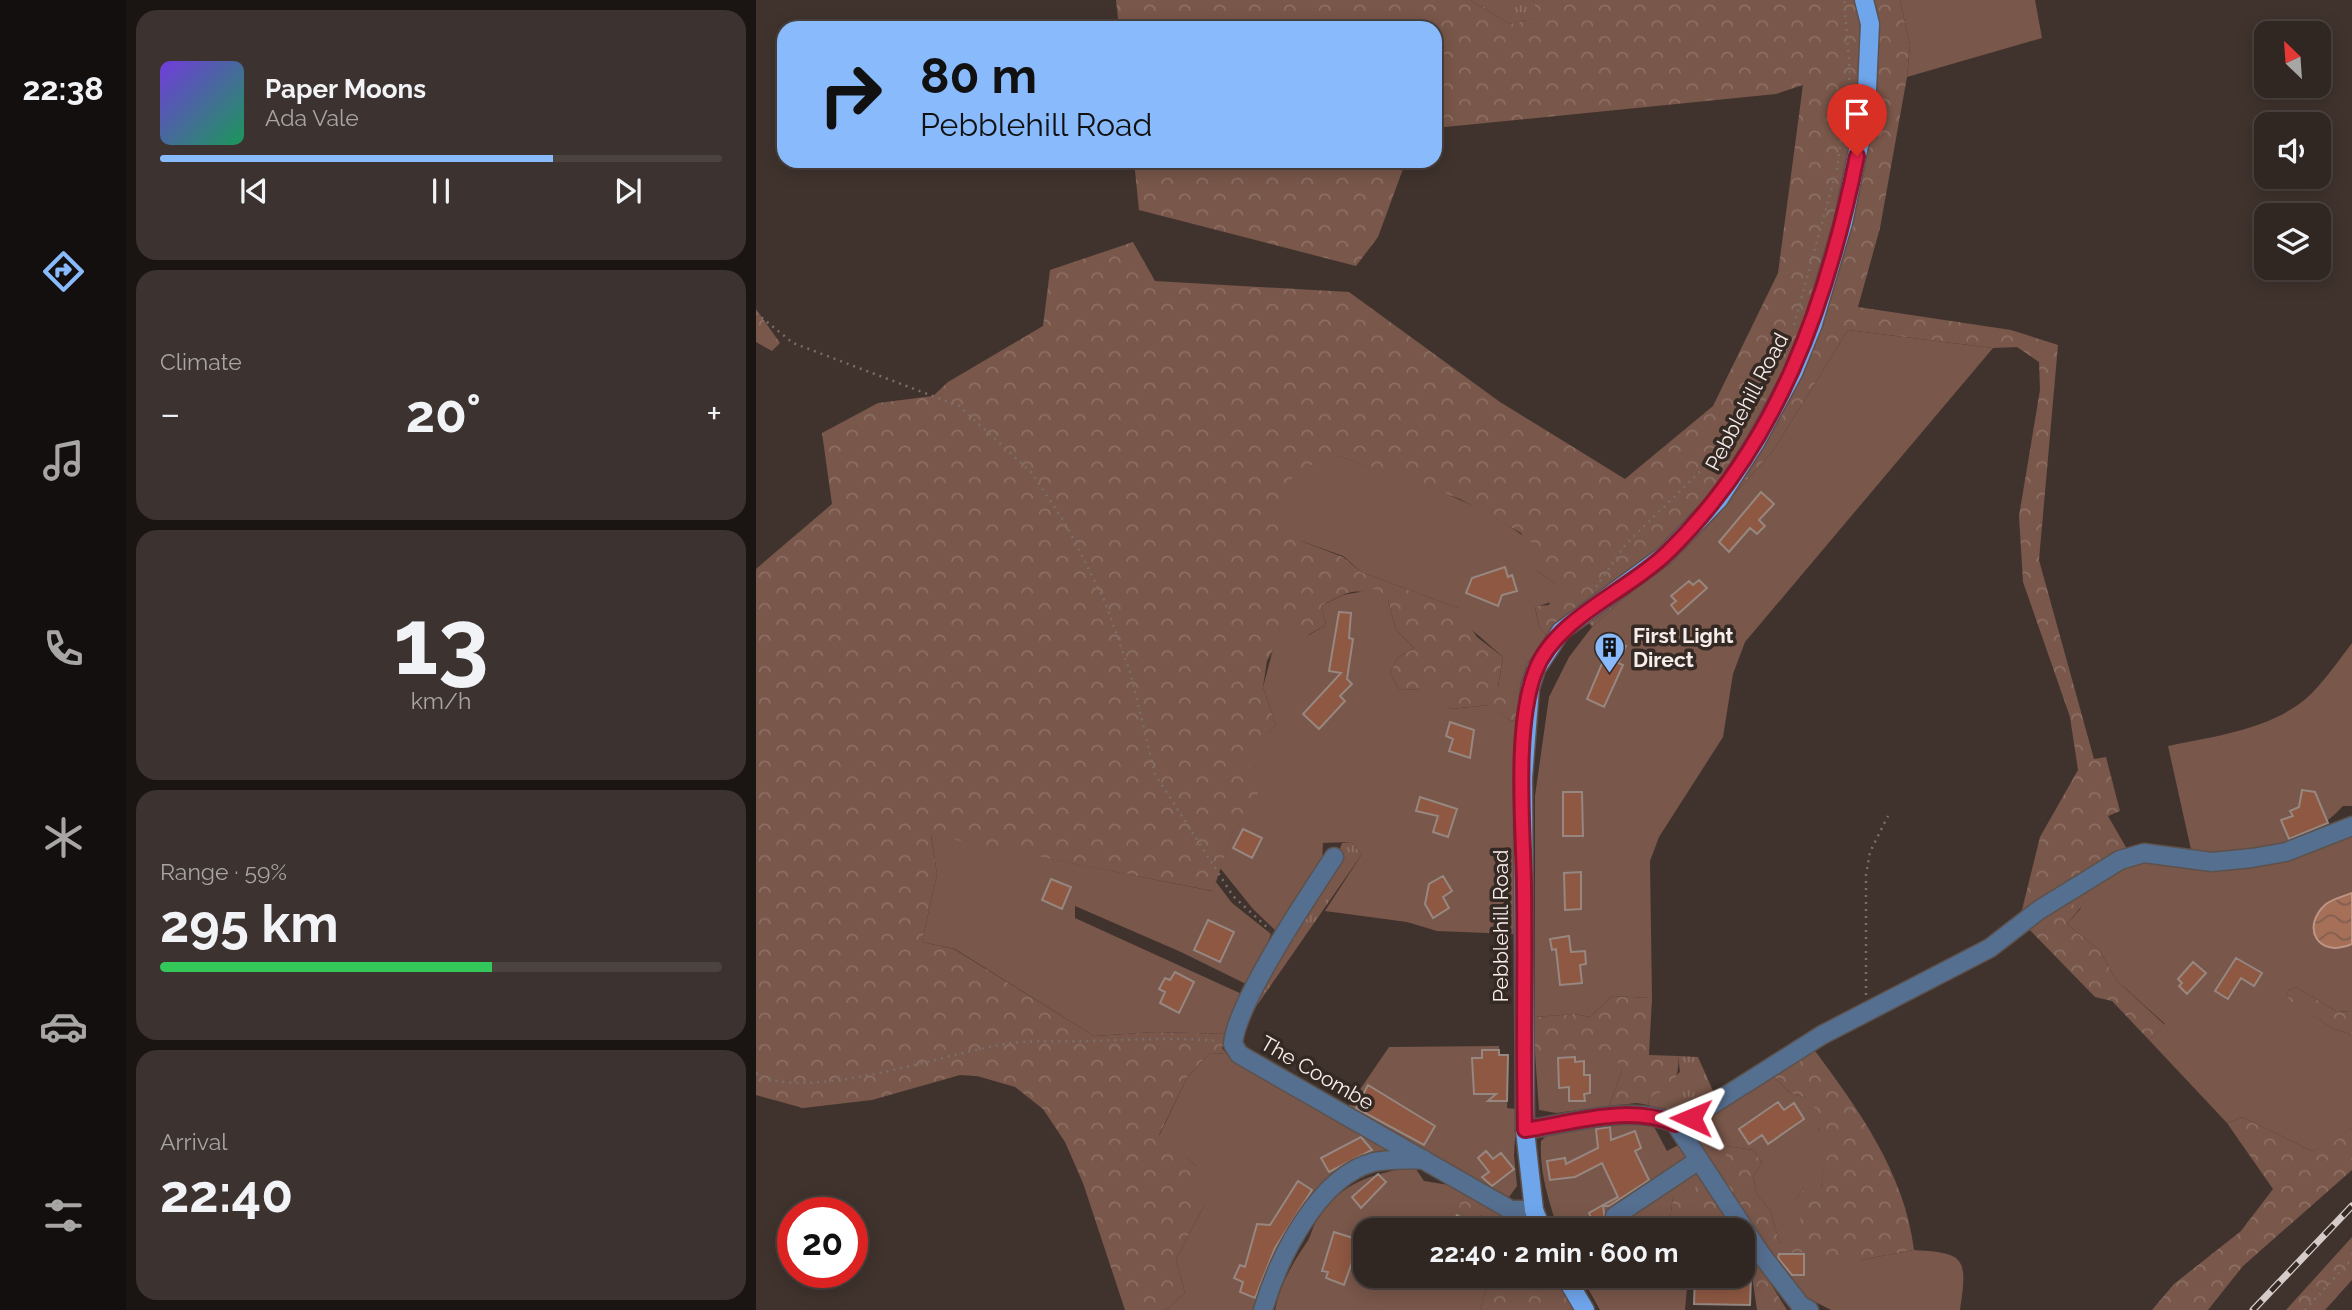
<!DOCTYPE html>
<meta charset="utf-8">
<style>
:root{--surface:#302622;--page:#3c322f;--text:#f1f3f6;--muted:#a8a5a5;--line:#4b4340;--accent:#88bafc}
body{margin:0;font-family:Raleway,sans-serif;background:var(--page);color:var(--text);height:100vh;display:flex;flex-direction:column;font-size:26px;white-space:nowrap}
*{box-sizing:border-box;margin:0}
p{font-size:23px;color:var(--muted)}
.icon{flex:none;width:38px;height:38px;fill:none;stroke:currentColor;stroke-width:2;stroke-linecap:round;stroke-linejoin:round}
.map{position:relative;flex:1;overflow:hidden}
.details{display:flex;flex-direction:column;gap:10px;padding:10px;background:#1a1513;width:630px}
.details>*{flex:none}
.guide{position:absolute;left:21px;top:21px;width:665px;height:147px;border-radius:21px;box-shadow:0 4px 18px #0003,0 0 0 2px var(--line);background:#88bafc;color:#111;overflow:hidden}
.needle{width:46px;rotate:335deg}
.fabs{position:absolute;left:1498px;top:21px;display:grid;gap:14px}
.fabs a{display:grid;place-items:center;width:77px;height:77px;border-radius:14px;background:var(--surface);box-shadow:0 4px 18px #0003,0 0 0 2px var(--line);font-size:35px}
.speed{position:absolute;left:21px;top:1197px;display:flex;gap:14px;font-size:35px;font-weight:700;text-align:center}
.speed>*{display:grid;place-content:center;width:91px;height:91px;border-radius:50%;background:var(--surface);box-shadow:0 4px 18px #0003,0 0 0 2px var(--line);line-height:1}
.speed .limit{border:10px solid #d22;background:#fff;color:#111}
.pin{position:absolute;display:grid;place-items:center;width:60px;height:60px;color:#fff;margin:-72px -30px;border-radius:50% 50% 50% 0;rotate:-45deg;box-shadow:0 0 7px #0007}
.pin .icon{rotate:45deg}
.me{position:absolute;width:77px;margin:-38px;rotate:271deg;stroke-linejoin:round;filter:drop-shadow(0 0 5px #0008)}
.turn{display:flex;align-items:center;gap:24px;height:147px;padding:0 28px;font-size:32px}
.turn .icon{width:91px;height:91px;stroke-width:2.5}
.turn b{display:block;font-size:49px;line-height:60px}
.big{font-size:52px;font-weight:700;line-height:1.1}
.details .widget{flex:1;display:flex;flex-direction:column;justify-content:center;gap:10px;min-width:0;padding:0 24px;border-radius:21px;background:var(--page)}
.details .dial{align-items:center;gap:0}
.dial b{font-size:91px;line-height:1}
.song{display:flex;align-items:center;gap:21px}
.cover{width:84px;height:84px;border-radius:10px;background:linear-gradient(135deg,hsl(260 70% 55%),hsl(150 70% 35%))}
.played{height:7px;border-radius:4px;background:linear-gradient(90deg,var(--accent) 70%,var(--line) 70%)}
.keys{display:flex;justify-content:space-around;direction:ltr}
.heat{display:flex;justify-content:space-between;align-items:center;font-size:38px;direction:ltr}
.charge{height:10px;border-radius:5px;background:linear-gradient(90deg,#34c759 59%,var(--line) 0)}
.trip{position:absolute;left:597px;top:1218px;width:402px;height:70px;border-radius:21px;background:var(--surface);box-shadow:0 4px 18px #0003,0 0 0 2px var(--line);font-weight:700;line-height:70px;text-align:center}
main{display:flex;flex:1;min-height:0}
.menu{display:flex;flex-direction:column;width:126px;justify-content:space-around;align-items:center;background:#130f0e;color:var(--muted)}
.menu .icon{width:49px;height:49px}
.menu .selected{color:var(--accent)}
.menu b{font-size:32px;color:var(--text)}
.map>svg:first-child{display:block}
.grass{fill:url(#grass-tufts)}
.forest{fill:url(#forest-crowns)}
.garden{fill:#79574a}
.water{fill:url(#water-waves);stroke:#be9584;stroke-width:2}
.building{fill:#8e5842;stroke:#968781;stroke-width:2}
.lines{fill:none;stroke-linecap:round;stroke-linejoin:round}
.minor-casing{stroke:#5d514c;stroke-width:21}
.major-casing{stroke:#5d514c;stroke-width:21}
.path{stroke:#7a6e6a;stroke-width:2.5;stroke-dasharray:2 5;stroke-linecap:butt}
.minor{stroke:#556f91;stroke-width:18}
.major{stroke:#6fa5eb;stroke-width:18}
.rail-casing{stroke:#d5cbc8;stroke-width:7}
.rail{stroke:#352924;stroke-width:4.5;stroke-dasharray:13;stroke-linecap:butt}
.route-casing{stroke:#92132f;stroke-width:18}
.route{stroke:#e11d48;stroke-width:12}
.labels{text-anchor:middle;stroke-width:7;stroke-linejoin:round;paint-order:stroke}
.street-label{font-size:21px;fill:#f7eeeb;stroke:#352924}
.poi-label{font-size:21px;font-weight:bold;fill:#f7eeeb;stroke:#352924;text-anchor:start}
</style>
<main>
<nav class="menu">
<b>22:38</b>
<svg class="icon selected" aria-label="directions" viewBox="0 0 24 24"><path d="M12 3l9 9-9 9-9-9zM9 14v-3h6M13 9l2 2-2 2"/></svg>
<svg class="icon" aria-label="music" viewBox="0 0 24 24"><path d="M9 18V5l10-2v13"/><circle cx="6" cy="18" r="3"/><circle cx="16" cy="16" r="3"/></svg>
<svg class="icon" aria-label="phone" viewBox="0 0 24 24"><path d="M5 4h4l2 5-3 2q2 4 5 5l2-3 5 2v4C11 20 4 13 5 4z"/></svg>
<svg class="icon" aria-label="climate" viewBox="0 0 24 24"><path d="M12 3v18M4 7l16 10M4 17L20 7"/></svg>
<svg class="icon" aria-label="car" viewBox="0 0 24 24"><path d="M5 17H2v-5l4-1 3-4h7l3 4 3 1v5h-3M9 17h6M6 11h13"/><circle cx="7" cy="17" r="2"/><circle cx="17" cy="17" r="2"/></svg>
<svg class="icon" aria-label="filters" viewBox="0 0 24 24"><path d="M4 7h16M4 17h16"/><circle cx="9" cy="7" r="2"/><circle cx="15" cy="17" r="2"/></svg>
</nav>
<section class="details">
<div class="widget">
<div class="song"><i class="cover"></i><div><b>Paper Moons</b><p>Ada Vale</p></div></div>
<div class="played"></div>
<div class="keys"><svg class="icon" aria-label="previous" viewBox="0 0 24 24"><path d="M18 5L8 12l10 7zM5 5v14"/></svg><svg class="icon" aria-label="pause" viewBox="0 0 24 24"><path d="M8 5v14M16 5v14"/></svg><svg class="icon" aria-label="next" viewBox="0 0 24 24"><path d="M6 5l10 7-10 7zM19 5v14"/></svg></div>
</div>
<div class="widget"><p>Climate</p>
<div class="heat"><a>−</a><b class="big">20°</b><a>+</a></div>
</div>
<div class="widget dial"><b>13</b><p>km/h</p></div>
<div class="widget"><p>Range · 59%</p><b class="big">295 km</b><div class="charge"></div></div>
<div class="widget"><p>Arrival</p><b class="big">22:40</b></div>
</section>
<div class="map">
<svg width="1596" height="1310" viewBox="0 0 1596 1310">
<defs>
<pattern id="grass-tufts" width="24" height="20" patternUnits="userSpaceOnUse" patternTransform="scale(1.75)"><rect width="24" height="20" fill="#79574a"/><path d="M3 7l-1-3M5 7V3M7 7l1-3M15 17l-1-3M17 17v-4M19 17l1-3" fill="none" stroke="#8d6f64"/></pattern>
<pattern id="forest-crowns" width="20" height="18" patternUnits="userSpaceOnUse" patternTransform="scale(1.75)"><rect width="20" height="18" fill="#79574a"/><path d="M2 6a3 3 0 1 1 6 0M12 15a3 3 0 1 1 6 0" fill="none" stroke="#8d6f64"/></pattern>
<pattern id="water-waves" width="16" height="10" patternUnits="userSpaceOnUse" patternTransform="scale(1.75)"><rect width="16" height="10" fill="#a66f58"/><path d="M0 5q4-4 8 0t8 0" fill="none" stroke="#815f51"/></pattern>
</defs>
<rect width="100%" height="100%" fill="#40332e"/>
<path class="grass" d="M714,0h63l7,17 -30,7z
M595,842l11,12 -111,160 35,-74 47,-72 9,-25z
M922,1056l20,1 16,36 -41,19 -25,-7 2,-8 30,-25z"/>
<path class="forest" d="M360,0h354l40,24 29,-7 -6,-17h367l10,45 -3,32 -27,151 -22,79 153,23 47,15 -19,215 55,199 12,-2 14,54 -12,5 19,33 -107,69 20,-81 38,-67 -8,-53 -47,-135 -4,-66 21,-126 -1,-28 -22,-15 -24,1 -145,-18 -75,121 -61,68 -120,108 -13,-16 -31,26 -9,-10 -4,-21 14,-1 8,-20 -21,-15 -15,-37 -61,-34 -122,-43 -37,85 42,16 18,15 97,36 19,29 26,20 -5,29 24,10 -4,24 -7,1 -22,-16 -38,4 -30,-20 -22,1 -9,-17 8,-16 16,-9 -18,-18 -8,-30c-34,-13 -35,-11 -67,6l5,19 -18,10 -17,-18 -24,44 -4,26 13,38 -8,8 14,58 -49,40 -20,60 -282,-55 6,38 -15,68 32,7 140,87 61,-4 72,2 -5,14 5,6 -17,-1 -22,23 -29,59 38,31 7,40 -28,53 9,34 -19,17h-41l-42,-127 -18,-41 -22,-33 -28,-22 -38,-11 -17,-1 -88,25 -69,8 -47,-13v-526l76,-65 -10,-71 56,-30 55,-7 15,-14 95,-56 7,-56 83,-28 22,39 194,11 151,110 125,77 88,-73 65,-133 25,-188 -27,9 -341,34v-100h-316z
M378,161h272l-28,76 -22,29 -217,-56z
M0,309l24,34 -8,8 -16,-9z
M1307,900l18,7 -14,17 33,27 16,29 49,45 -16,15 -37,-39 -17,-4 -68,-70z
M1540,987l40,24 16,1v23l-20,-7 -44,-28 -1,-9z
M856,996l40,2 -3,57 29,1c2,24 -7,33 -28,41l-2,8 -11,-2 -28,3 13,-36 -87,-17v-36l39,-3 16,3z
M1056,1047c45,60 93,126 102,203l-53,10h-53l-45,11 24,39h-30l-5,-34 -9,-1v-45h-64l-9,-10 3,-23 18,-26 35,-3v-22l28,4 8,13 -9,13 4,19 13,15 10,34 15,-44 9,-12h17c8,-46 1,-48 -15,-90l-16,-5 -20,-20z
M1486,1117l70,34 21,-9 19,-14v42l-109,96 -35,44h-56l22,-26 67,-53 32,-42 -46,-66z
M710,1192l62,26 9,12h-36l-20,-15 -7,8 -18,-12z
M1596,1237v43l-27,30h-39z
M734,1276h69l18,34h-97z"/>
<path class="garden" d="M1144,0h135l7,38 -135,39 3,-32z
M1092,330l145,18 -248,294 -12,32 -10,63 -64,100 -9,24 2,137 -40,-2 -22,21 -16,-3 -39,3v-221l14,-99 20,-40 23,-30 120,-108 61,-68z
M582,456c68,24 146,43 201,93l-3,21 21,15 11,12 -33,10 4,20 9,10 -26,59 -24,-9 5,-30 -41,-36 -4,-13 -97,-36 -18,-16 -42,-15 -24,-24 18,-46z
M620,589l12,11 8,30 18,18 -16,9 -8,16 9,17 22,-1 11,-6 11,6v14l8,6 39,-4 21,16 7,-1v202l-5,12 -76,-3 -30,-9 -82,-11 37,-57 -11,-12 -28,1 -1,21 -45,68 -24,-23 -33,-41 13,-37 21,-22 6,-24 -16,-29 32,-31 -13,-38 14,-53 14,-18 18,19 17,-10 -5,-19 22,-11z
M1596,643v163h-9c-37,42 -98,48 -151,48l-24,-108c47,-10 107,-17 143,-52 15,-15 28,-34 41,-51z
M1596,833v179l-16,-1 -40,-24 -9,4 2,9 43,28 20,7v93l-19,15 -21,8 -70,-34 -15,6 -78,-83 16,-16 -49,-44 -16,-29 -33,-27 14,-16 -18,-8 53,-34 35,-9 86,9 45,-3z
M175,835l281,56 4,-9 16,21 39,31 -3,8 4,8 -20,35 -6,-1 -65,-32 -106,-46v12l169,77 -17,39 -72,-2 -61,4 -139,-87 -33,-7 15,-68z
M743,1046v8l9,1 -1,53 10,1 -3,46 3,31 -8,11 -161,-90 41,-60z
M836,1049l19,2 11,19 -13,36 -53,7 -17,-3 -4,-57z
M454,1053l17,1 169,94 2,8 -74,32 -65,122h-93l19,-17 -9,-34 28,-53 -19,-23 12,-17 -38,-30 29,-60z
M1014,1073l20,20 16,5 12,14v17l16,22 -8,7 -5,30h-17l-9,12 10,36 -25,8 -10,-34 -13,-15 -4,-19 9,-13 -8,-13 -28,-4v22l-9,7 -32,-50z
M895,1121l16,30 17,-9 13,54 -24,1 -3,23 9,10h-121c-9,-29 -19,-58 -17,-89l9,-9 16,-4 3,4 27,-8z
M648,1168l12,1 8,12 25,4 17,7 -9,19 17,12 7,-8 20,15h-136v46h125l-10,34h-205c5,-25 18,-48 32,-68 4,-6 5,-14 9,-20 23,-37 47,-45 88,-54z
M1158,1250c51,3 54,7 46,60h-129l-35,-18 -28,-39 39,-1 2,8h52z
M825,1276h107l-3,34h-85z"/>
<path class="water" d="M1596,893v51c-34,15 -52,-17 -26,-40 7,-5 18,-8 26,-11z"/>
<path class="building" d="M1005,492l13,12 -15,16 6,6 -8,8 -7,-6 -21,24 -10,-10z
M749,567l3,10 4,-2 5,16 -15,4 -4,11 -32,-13 6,-15z
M943,580l8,8 -29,26 -7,-9 5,-4 -5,-5 18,-15 4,4z
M583,612l12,1 -2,25 4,1 -6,40 5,5 -12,12 5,5 -26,28 -16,-15 38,-41 -12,-2z
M856,640l14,6 -8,17 5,2 -19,42 -17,-8z
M694,722l24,8 -4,28 -21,-7 4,-12 -7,-3z
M1546,790l13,2 13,31 -39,16 -8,-19 12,-4 -3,-5 9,-4z
M807,792h19l1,44h-20z
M664,797l37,12 -9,28 -15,-5 5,-16 -22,-5z
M487,829l19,9 -10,20 -19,-10z
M825,872v37l-16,1 -1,-37z
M687,876l9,15 -9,6 6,11 -16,10 -8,-14 4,-20z
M295,879l20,8 -9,22 -20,-9z
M452,920l26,12 -14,30 -26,-12z
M813,936l2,16 14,-1 1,13 -6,1 2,18 -22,2 -4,-36 -4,1 -2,-11z
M1480,958l26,15 -8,13 -13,-8 -13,21 -13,-8z
M1437,962l13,11 -19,21 -8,-8 3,-3 -4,-4z
M419,972l19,10 -15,31 -19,-10 5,-11 -6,-3 6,-11 5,2z
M726,1050h17v5h9l-1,46h-19l8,-7h-22l-2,-36h10z
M819,1057v5l9,-1v14h6v18l-6,1 1,7h-16v-14l-10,1 -1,-30z
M612,1085l67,41 -11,19 -68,-37z
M1022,1102l6,8 10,-7 10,16 -36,25 -6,-9 -13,9 -10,-15z
M854,1127l1,13 24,-9 6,17 -6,3 14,29 -40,26 -6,-1 15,-8 -16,-34 -27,14 -25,3 -3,-19 18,-3 1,6 32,-16 -2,-19z
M605,1137l11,13 -43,22 -8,-14z
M730,1151l7,8 8,-6 13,16 -22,17 -10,-9 7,-5 -11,-14z
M622,1174l8,8 -25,26 -9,-11z
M542,1181l14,9 -37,58 -20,50 -15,-6 3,-10 -9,-4 6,-13 5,2 12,-43 13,1z
M847,1205l2,17 7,6 -16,2 -7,-17z
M701,1215l25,15h-34z
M578,1232l22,7 -4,11 4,1 -12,34 -18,-7 2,-6 -6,-1z
M1023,1254h25v21h-12l-14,-17z
M939,1276h56l-1,29 -56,-1z"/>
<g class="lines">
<defs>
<path id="minor" d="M578,857c-25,38 -98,146 -101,187l6,10 10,6 262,150h23
M919,1123l16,-5 131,-83 168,-87 49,-38 81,-50 24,-7 68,9 40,-4 34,-6 66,-26
M769,1130c47,-7 104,-26 150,-7l85,130 41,53 8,4
M859,1216l84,-56
M507,1310c15,-51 55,-134 111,-148 15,-3 33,-2 49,-3"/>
<path id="major" d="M786,1230l-8,-20 -9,-80 -2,-352 7,-90 6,-19 25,-38 104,-76 54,-56 36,-56 38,-70 20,-49 30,-101 23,-111 4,-88 -6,-24
M809,1276l20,34"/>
</defs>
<use href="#minor" class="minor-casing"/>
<use href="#major" class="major-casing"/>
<path class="path" d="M1081,170l13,-98 -6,-72
M0,313l37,30 166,63 72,66 36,54 38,76 26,73 24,99 78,122 37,34
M1038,325l41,-149
M840,587l30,-43 93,-91 64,-100
M1110,995v-120l4,-23 18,-36
M0,1073c50,32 198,-23 256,-30 24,-3 50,-1 74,-2 45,-1 89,-4 133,0
M1549,1310l47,-51"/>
<use href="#minor" class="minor"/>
<use href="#major" class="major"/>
<defs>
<path id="rail" d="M1497,1310l99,-104"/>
</defs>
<use href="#rail" class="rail-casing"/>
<use href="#rail" class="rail"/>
</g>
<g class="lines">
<defs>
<path id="route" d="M935,1118l-16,6c-46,-20 -104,-1 -150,6 -2,-82 0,-164 -1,-246 -1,-60 -10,-156 11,-212 20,-54 92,-80 132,-119 110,-107 160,-249 190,-397"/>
</defs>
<use href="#route" class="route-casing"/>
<use href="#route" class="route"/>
</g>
<defs>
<symbol id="building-pin" viewBox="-11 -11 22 30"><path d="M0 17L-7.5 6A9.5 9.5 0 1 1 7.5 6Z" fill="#88bafc" stroke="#352924"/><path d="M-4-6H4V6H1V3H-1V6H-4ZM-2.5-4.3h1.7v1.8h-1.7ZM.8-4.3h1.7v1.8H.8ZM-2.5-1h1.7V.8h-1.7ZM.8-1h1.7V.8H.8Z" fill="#111"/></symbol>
</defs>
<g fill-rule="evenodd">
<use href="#building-pin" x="836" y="630" width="35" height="47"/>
</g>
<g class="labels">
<g class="street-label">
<text transform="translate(991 402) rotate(-62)" y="7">Pebblehill Road</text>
<text transform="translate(745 926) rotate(-90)" y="7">Pebblehill Road</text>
<text transform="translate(561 1073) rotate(30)" y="7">The Coombe</text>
</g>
<g class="poi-label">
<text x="877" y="643">First Light<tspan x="877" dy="24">Direct</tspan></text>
</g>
</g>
</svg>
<div class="fabs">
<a><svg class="needle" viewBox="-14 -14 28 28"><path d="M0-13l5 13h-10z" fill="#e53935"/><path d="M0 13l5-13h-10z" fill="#a8a5a5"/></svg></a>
<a><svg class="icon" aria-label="sound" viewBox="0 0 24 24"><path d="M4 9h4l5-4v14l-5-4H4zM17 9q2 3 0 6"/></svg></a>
<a><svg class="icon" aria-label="layers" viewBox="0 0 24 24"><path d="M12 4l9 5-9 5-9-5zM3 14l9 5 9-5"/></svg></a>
</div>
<div class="speed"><div class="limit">20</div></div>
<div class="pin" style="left:1101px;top:156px;background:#d93025"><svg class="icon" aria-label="arrive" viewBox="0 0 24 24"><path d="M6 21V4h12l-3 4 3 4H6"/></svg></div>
<svg class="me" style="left:935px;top:1118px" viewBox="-20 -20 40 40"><path d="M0-17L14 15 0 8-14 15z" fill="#e11d48" stroke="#fff" stroke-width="4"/></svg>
<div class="trip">22:40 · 2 min · 600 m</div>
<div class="guide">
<div class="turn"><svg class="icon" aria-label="right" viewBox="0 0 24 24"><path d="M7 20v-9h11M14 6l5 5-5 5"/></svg><div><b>80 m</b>Pebblehill Road</div></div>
</div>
</div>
</main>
